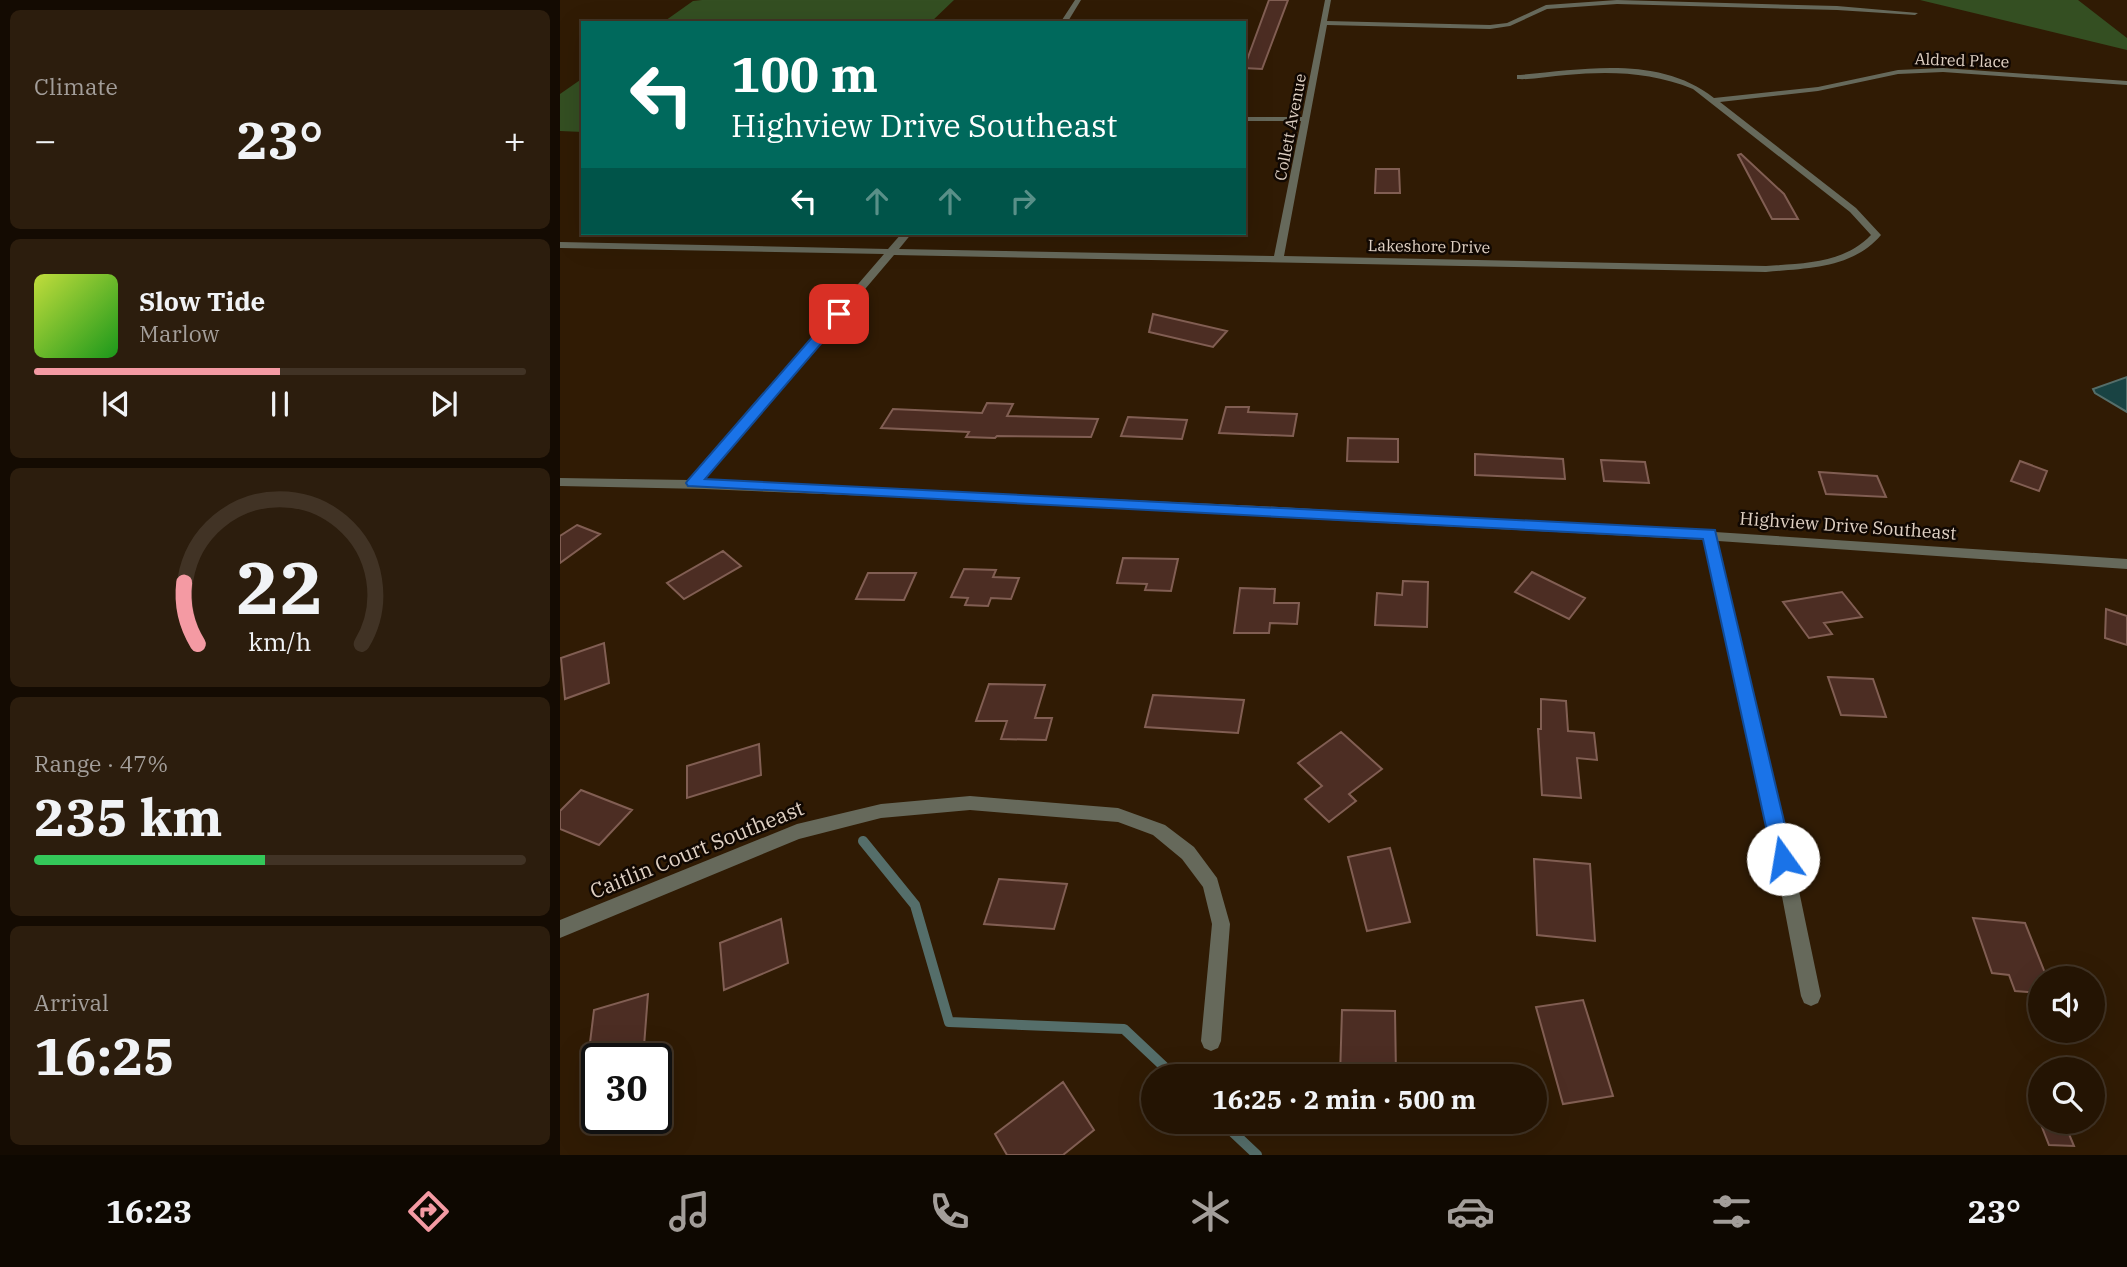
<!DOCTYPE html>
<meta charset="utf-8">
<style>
:root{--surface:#241403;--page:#2c1d0d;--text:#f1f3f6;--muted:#a39e9a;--line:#413325;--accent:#f49aa3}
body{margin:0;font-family:"IBM Plex Serif",serif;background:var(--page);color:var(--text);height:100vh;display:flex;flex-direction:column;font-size:26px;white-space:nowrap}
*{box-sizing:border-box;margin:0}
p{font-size:23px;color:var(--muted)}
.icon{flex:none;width:38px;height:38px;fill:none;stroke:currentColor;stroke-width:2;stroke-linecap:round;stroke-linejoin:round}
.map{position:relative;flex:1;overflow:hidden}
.panel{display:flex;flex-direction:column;gap:10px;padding:10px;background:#140b02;width:560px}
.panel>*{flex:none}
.guide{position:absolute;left:21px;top:21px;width:665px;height:214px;border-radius:0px;box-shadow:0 7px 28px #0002,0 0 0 2px var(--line);background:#00695c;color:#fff;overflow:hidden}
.buttons{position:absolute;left:1468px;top:966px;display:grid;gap:14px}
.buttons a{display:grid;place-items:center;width:77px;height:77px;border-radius:50%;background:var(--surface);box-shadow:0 7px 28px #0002,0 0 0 2px var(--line);font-size:35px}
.speed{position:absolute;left:21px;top:1043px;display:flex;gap:14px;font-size:35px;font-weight:700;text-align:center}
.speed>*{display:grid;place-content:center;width:91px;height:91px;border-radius:50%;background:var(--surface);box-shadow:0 7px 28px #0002,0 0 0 2px var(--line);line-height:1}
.speed .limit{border:4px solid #111;border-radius:10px;background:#fff;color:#111}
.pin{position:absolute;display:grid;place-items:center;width:60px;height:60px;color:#fff;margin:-30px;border-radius:14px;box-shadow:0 4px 10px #0006}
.me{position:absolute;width:77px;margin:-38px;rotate:347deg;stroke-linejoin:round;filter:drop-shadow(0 0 5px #0008)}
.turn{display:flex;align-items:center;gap:24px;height:147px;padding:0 35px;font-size:32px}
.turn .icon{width:91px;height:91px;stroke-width:2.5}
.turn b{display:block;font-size:49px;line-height:60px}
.lanes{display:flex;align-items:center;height:66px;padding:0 35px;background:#0003;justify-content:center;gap:35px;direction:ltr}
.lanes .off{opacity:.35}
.big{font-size:52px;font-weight:700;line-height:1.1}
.panel .tile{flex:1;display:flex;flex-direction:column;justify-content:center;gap:10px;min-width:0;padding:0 24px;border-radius:10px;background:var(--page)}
.panel .dial{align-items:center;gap:0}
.dial svg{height:182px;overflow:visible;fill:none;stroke:var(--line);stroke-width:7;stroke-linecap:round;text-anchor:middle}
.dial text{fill:var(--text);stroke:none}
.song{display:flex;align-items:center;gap:21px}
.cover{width:84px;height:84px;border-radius:10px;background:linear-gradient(135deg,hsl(70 70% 55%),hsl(120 70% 35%))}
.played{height:7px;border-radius:4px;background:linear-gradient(90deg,var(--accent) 50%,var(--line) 50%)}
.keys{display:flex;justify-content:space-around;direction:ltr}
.heat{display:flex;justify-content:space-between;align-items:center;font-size:38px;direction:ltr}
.charge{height:10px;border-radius:5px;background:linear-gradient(90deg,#34c759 47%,var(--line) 0)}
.trip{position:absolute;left:581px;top:1064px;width:406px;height:70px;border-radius:35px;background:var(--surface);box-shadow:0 7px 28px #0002,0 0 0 2px var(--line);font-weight:700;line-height:70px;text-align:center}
.tabs{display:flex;height:112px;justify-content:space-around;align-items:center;background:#0e0801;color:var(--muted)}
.tabs .icon{width:49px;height:49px}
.tabs .active{color:var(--accent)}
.tabs b{font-size:32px;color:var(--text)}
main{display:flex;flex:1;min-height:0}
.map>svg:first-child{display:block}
.forest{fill:#344f22}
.water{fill:#194343;stroke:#556e6a;stroke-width:2}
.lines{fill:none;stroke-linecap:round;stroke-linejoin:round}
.stream{stroke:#556e6a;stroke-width:10}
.building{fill:#4c2d23;stroke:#815e53;stroke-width:2}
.street{fill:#66695b;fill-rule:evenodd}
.route{fill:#1a73e8;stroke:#114b97;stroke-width:2}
.labels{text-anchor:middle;stroke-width:5;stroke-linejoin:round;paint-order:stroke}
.far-street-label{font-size:16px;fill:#e0d1c4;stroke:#110802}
.street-label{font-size:18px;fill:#e0d1c4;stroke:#110802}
.near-street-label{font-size:21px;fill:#e0d1c4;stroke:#110802}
</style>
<main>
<section class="panel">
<div class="tile"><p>Climate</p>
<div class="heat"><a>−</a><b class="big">23°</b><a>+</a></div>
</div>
<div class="tile">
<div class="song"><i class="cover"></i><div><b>Slow Tide</b><p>Marlow</p></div></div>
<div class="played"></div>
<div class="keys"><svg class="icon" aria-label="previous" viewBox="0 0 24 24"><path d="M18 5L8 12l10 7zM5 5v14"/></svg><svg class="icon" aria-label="pause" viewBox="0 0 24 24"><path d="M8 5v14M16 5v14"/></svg><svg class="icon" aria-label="next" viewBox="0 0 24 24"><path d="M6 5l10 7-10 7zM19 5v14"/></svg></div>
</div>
<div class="tile dial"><svg viewBox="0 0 100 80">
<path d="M14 69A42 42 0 1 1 86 69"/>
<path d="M14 69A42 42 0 0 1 8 42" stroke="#f49aa3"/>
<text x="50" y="56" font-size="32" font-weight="700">22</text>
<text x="50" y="72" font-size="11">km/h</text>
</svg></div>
<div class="tile"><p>Range · 47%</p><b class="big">235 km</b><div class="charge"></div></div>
<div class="tile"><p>Arrival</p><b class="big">16:25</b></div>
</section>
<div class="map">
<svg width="1567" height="1155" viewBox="0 0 1567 1155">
<rect width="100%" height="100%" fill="#301b04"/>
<path class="forest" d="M142,0h252l-24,23h-268l31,-22z
M1360,0h158l49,38v12z
M23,78v54l-23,-1v-37z"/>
<path class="water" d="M1567,377v35l-32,-19 -2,-4z"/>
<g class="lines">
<path class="stream" d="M303,841l52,64 34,117 175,7 50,47
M662,1122l35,33"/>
</g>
<path class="building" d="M709,0h19l-26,69 -18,-1z
M1181,154l43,40 14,25h-26l-34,-64z
M816,169h23l1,24h-25z
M593,314l74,17 -14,16 -64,-15z
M427,403l26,1 -6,12 91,3 -7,18 -94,-1 -2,2 -29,-1 3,-5 -88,-4 12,-19 89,4z
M666,407h23l-1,5 49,2 -4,22 -74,-3z
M568,417l59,3 -5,19 -61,-3z
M788,438l50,1v23l-51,-1z
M915,454l88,5 2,20 -90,-4z
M1041,460l44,2 4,21 -45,-2z
M1460,461l27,10 -8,20 -28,-10z
M1259,472l58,4 9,21 -60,-3z
M17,525l23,9 -40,29v-27z
M163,551l18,15 -57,33 -17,-16z
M563,558l55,1 -7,32 -26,-1 2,-6 -30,-1z
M404,569l32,1 -3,7 26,1 -8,21 -20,-1 -3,8 -23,-1 3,-7 -17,-1z
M972,572l53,26 -16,21 -54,-27z
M308,573h48l-12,27 -48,-1z
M843,581l25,1 -1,45 -52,-2 2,-32 25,2z
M680,588l35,1 -1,14h25l-2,21 -27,-1 -1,10h-35z
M1282,592l20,25 -38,6 8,11 -23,4 -26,-36z
M1546,609l21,7v29l-22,-7z
M44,643l5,40 -44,16 -4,-41z
M1268,677l45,2 13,38 -45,-2z
M429,684l56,1 -10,33h17l-6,22 -45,-1 6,-18h-31z
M593,695l91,5 -6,33 -93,-6z
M981,699l25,2 2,30 26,2 3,27 -20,-2 4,40 -39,-3 -4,-66h3z
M781,732l41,37 -33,25 7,7 -27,21 -24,-23 17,-13 -24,-23z
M199,744l2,31 -74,23v-32z
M21,790l51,20 -33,35 -39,-16v-18z
M830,848l20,74 -43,9 -19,-74z
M974,859l56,5 5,77 -58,-6z
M439,879l68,5 -13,45 -70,-5z
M1413,918l52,5 22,55h-7v15l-25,-2 -6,-16 -17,-2z
M221,919l7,44 -64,27 -4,-47z
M88,994l-5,65h-55l6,-49z
M1023,1000l30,96 -50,8 -27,-97z
M782,1010l53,1 1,65h-56z
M503,1082l31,48 -31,25h-56l-12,-21z
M1480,1122h24l10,24 -25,-1z"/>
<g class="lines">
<path class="street" d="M515,0h6l-14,23h-7z
M765,0h6l-4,21 163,4 17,-2 39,-18 71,-5 220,6 81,7 -3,2 -78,-5 -220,-6 -70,5 -37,17 -20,3 -163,-4 -43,231 482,10c38,-3 77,-2 105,-31l-21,-23 -157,-123c-42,-17 -83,-18 -127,-14 -16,1 -33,5 -49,4v-4h3c64,-6 140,-20 194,23l104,-11 80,-17 45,-2 184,13v4l-184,-13 -45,2 -80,17 -98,11 136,106 25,27c-29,34 -74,33 -115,37l-872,-17 -191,225 556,26 446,25 5,-2 5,3 412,27v10l-409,-28 80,345 23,110 -3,7 -7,3 -7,-3 -3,-7 -21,-110 -75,-346 -786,-42 -215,-9 -144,-3v-8l129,2 195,-226 -324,-6v-6l328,7 14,-16h10l-13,16 375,7 27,-135h-57v-4h58z
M410,796l148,12 47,17 29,22 23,31 13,46 -9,117 -3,7 -7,3 -7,-3 -3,-7 11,-117 -9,-37 -21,-28 -29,-24 -35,-13 -148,-12 -89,8 -82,21 -239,99v-18l237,-96 84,-20z"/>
</g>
<path class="route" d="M279,310l5,1v6l-139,162 1010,51 78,329 -3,6 -7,3 -7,-3 -3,-6 -70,-320 -1015,-53 -2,-3 2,-3 147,-169z"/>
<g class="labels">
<g class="far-street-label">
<text transform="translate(1402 60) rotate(2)" y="6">Aldred Place</text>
<text transform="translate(730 127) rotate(-79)" y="6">Collett Avenue</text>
<text transform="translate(869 246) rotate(1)" y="6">Lakeshore Drive</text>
</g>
<g class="street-label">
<text transform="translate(1288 526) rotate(4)" y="6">Highview Drive Southeast</text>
</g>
<g class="near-street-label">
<text transform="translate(137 850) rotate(-22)" y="7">Caitlin Court Southeast</text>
</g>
</g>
</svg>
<div class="buttons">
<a><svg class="icon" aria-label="sound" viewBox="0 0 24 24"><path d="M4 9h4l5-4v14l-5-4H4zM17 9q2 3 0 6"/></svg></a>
<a><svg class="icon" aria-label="search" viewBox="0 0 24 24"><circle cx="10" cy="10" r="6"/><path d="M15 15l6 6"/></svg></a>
</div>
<div class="speed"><div class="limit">30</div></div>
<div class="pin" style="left:279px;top:314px;background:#d93025"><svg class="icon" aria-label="arrive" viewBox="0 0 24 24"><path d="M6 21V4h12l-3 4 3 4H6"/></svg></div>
<svg class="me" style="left:1223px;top:859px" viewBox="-20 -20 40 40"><circle r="19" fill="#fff"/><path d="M0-13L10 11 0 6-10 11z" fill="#1a73e8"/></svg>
<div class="trip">16:25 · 2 min · 500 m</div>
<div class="guide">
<div class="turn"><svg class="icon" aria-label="left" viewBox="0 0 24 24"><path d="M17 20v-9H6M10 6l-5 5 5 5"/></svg><div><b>100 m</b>Highview Drive Southeast</div></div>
<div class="lanes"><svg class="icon" aria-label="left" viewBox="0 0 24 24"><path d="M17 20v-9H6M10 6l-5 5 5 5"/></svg><svg class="icon off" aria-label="ahead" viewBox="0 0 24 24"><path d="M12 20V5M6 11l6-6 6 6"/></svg><svg class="icon off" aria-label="ahead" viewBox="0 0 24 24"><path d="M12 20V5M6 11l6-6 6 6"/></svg><svg class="icon off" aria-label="right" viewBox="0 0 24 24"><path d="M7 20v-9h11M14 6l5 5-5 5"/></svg></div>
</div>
</div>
</main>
<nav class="tabs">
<b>16:23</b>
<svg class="icon active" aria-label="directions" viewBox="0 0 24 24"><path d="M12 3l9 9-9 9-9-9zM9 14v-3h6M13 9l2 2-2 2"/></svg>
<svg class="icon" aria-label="music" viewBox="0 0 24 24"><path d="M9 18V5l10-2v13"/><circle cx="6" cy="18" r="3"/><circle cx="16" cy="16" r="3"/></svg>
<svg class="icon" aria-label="phone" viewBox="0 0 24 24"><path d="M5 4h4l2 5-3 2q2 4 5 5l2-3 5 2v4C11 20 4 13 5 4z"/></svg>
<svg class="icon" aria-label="climate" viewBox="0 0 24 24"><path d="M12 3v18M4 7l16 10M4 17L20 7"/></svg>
<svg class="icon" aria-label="car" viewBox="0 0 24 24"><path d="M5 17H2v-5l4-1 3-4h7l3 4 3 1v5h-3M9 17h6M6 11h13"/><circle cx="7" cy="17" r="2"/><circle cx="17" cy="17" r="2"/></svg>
<svg class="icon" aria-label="filters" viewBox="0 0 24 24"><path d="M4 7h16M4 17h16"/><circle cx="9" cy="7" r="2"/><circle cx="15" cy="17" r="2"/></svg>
<b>23°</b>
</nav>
